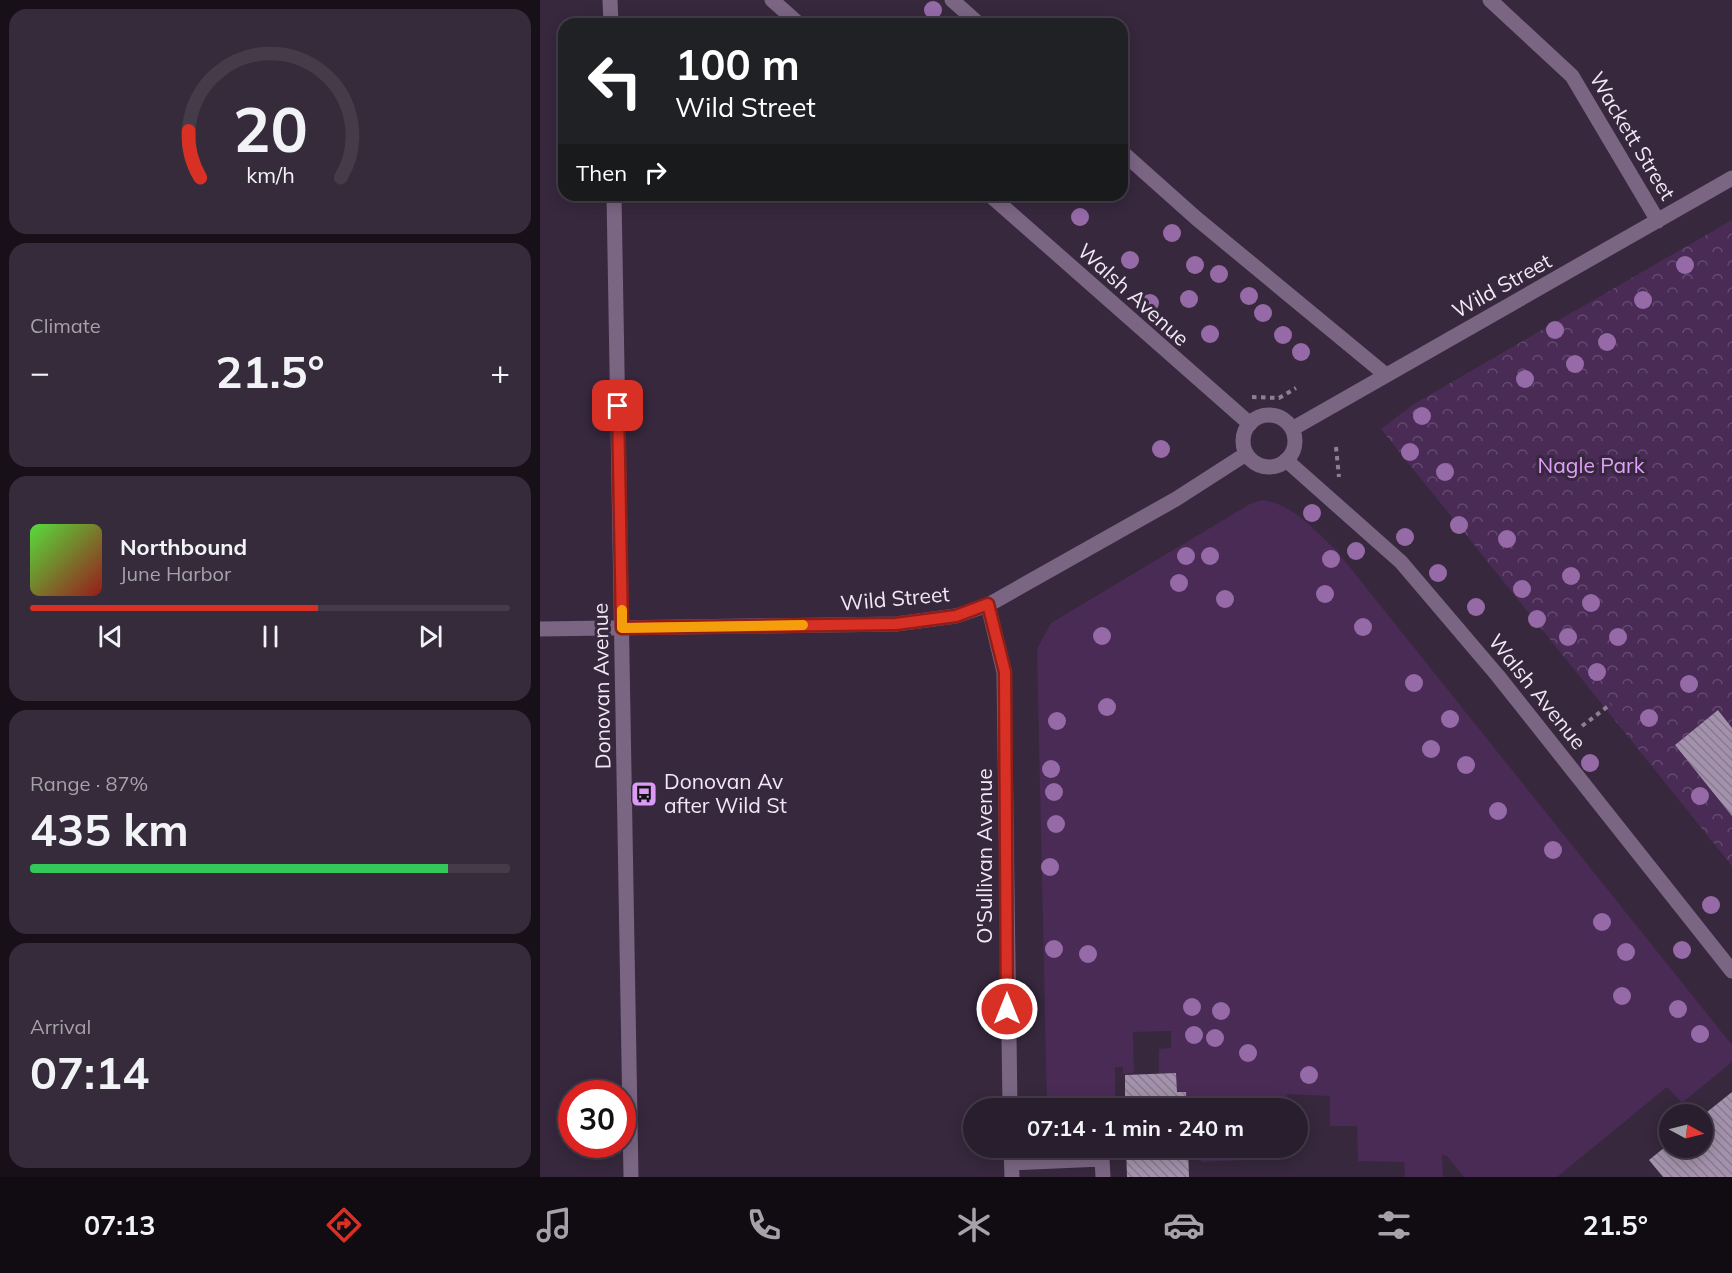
<!DOCTYPE html>
<meta charset="utf-8">
<style>
:root{--surface:#291e2e;--page:#352b3a;--text:#f1f3f6;--muted:#a5a2aa;--line:#453c4a;--accent:#d93025}
body{margin:0;font-family:Mulish,sans-serif;background:var(--page);color:var(--text);height:100vh;display:flex;flex-direction:column;font-size:22px;white-space:nowrap}
*{box-sizing:border-box;margin:0}
p{font-size:20px;color:var(--muted)}
.icon{flex:none;width:33px;height:33px;fill:none;stroke:currentColor;stroke-width:2;stroke-linecap:round;stroke-linejoin:round}
.map{position:relative;flex:1;overflow:hidden}
.drawer{display:flex;flex-direction:column;gap:9px;padding:9px;background:#171019;width:540px}
.drawer>*{flex:none}
.top-card{position:absolute;left:18px;top:18px;width:570px;height:183px;border-radius:18px;box-shadow:0 3px 15px #0003,0 0 0 2px var(--line);background:#202124;color:#fff;overflow:hidden}
.needle{width:39px;rotate:97deg}
.buttons{position:absolute;left:1119px;top:1104px;display:grid;gap:12px}
.buttons a{display:grid;place-items:center;width:54px;height:54px;border-radius:50%;background:var(--surface);box-shadow:0 3px 15px #0003,0 0 0 2px var(--line);font-size:30px}
.speed{position:absolute;left:18px;top:1080px;display:flex;gap:12px;font-size:30px;font-weight:700;text-align:center}
.speed>*{display:grid;place-content:center;width:78px;height:78px;border-radius:50%;background:var(--surface);box-shadow:0 3px 15px #0003,0 0 0 2px var(--line);line-height:1}
.speed .limit{border:9px solid #d22;background:#fff;color:#111}
.pin{position:absolute;display:grid;place-items:center;width:51px;height:51px;color:#fff;margin:-26px;border-radius:12px;box-shadow:0 3px 9px #0006}
.me{position:absolute;width:66px;margin:-33px;rotate:0deg;stroke-linejoin:round;filter:drop-shadow(0 0 4px #0008)}
.turn{display:flex;align-items:center;gap:21px;height:126px;padding:0 18px;font-size:27px}
.turn .icon{width:78px;height:78px;stroke-width:2.5}
.turn b{display:block;font-size:42px;line-height:51px}
.then{display:flex;align-items:center;height:57px;padding:0 18px;background:#0003;gap:12px;font-size:22px}
.big{font-size:45px;font-weight:700;line-height:1.1}
.drawer .widget{flex:1;display:flex;flex-direction:column;justify-content:center;gap:9px;min-width:0;padding:0 21px;border-radius:18px;background:var(--page)}
.drawer .dial{align-items:center;gap:0}
.dial svg{height:156px;overflow:visible;fill:none;stroke:var(--line);stroke-width:7;stroke-linecap:round;text-anchor:middle}
.dial text{fill:var(--text);stroke:none}
.song{display:flex;align-items:center;gap:18px}
.cover{width:72px;height:72px;border-radius:9px;background:linear-gradient(135deg,hsl(110 70% 55%),hsl(0 70% 35%))}
.played{height:6px;border-radius:3px;background:linear-gradient(90deg,var(--accent) 60%,var(--line) 60%)}
.keys{display:flex;justify-content:space-around;direction:ltr}
.heat{display:flex;justify-content:space-between;align-items:center;font-size:33px;direction:ltr}
.charge{height:9px;border-radius:4px;background:linear-gradient(90deg,#34c759 87%,var(--line) 0)}
.trip{position:absolute;left:423px;top:1098px;width:345px;height:60px;border-radius:30px;background:var(--surface);box-shadow:0 3px 15px #0003,0 0 0 2px var(--line);font-weight:700;line-height:60px;text-align:center}
.dock{display:flex;height:96px;justify-content:space-around;align-items:center;background:#100c12;color:var(--muted)}
.dock .icon{width:42px;height:42px}
.dock .current{color:var(--accent)}
.dock b{font-size:27px;color:var(--text)}
main{display:flex;flex:1;min-height:0}
.map>svg:first-child{display:block}
.green{fill:#492b56}
.forest{fill:url(#forest-crowns)}
.building{fill:url(#building-back-hatch)}
.lines{fill:none;stroke-linecap:round;stroke-linejoin:round}
.path{stroke:#8c8091;stroke-width:4;stroke-dasharray:4.5 4.5;stroke-linecap:butt}
.minor{stroke:#7a6583;stroke-width:15}
.tree{fill:#956aa7}
.route-casing{stroke:#8d1f18;stroke-width:15}
.route{stroke:#d93025;stroke-width:10}
.slow{stroke:#f59e0b;stroke-width:10}
.labels{text-anchor:middle;stroke-width:6;stroke-linejoin:round;paint-order:stroke}
.street-label{font-size:21px;fill:#f1e8f5;stroke:#37283d}
.park-label{font-size:21px;fill:#e2a0fe;stroke:#37283d}
.poi-label{font-size:21px;fill:#f1e8f5;stroke:#37283d;text-anchor:start}
</style>
<main>
<section class="drawer">
<div class="widget dial"><svg viewBox="0 0 100 80">
<path d="M14 69A42 42 0 1 1 86 69"/>
<path d="M14 69A42 42 0 0 1 8 45" stroke="#d93025"/>
<text x="50" y="56" font-size="32" font-weight="700">20</text>
<text x="50" y="72" font-size="11">km/h</text>
</svg></div>
<div class="widget"><p>Climate</p>
<div class="heat"><a>−</a><b class="big">21.5°</b><a>+</a></div>
</div>
<div class="widget">
<div class="song"><i class="cover"></i><div><b>Northbound</b><p>June Harbor</p></div></div>
<div class="played"></div>
<div class="keys"><svg class="icon" aria-label="previous" viewBox="0 0 24 24"><path d="M18 5L8 12l10 7zM5 5v14"/></svg><svg class="icon" aria-label="pause" viewBox="0 0 24 24"><path d="M8 5v14M16 5v14"/></svg><svg class="icon" aria-label="next" viewBox="0 0 24 24"><path d="M6 5l10 7-10 7zM19 5v14"/></svg></div>
</div>
<div class="widget"><p>Range · 87%</p><b class="big">435 km</b><div class="charge"></div></div>
<div class="widget"><p>Arrival</p><b class="big">07:14</b></div>
</section>
<div class="map">
<svg width="1192" height="1177" viewBox="0 0 1192 1177">
<defs>
<pattern id="forest-crowns" width="20" height="18" patternUnits="userSpaceOnUse" patternTransform="scale(1.5)"><rect width="20" height="18" fill="#492b56"/><path d="M2 6a3 3 0 1 1 6 0M12 15a3 3 0 1 1 6 0" fill="none" stroke="#644a6f"/></pattern>
<pattern id="building-back-hatch" width="6" height="6" patternUnits="userSpaceOnUse" patternTransform="scale(1.5)"><rect width="6" height="6" fill="#a492ac"/><path d="M-1 5l2 2M0 0l6 6M5-1l2 2" fill="none" stroke="#887b8f"/></pattern>
</defs>
<rect width="100%" height="100%" fill="#37283d"/>
<path class="green" d="M722,500c30,3 52,30 74,50l396,495v17l-50,41 -15,-16 -110,90h-93l-17,-21 -5,-1 1,22h-38l-1,-15 -46,-1 -1,-35h-27v-30l-43,-2v14h-100l-1,-15 -9,-1 -1,-18h-17v-25l12,-1v-17l-38,1 1,41 -11,1v-7h-8v41h-68l-10,-459 14,-26 199,-119z
M508,1148h68v1l-68,1z
M661,1148h87v6h-16l-1,5 -70,3z"/>
<path class="forest" d="M1192,220v646l-351,-437 33,-25z"/>
<path class="building" d="M1178,710l14,18v88l-57,-71z
M636,1073l1,19h9l1,16h-62v-33z
M1192,1092v85h-69l-14,-17 21,-17v5h32v-32z
M586,1148h62l1,29h-62z"/>
<g class="lines">
<path class="path" d="M712,397l27,1 17,-10
M796,447l3,30
M1042,726l29,-22"/>
<path class="minor" d="M70,0l1,24
M232,0l27,24
M412,0l27,24
M950,0l82,76 86,145
M582,152l74,66 190,157
M74,195l17,982
M450,195l260,229
M703 441a26 26 0 1 1 52 0a26 26 0 1 1-52 0Z
M752,429l440,-251
M746,460l115,102 97,114 234,295
M448,605l16,67 6,436
M0,629l356,-5 60,-8 32,-11 188,-106 70,-45
M471,1148l1,29
M472,1163l90,-4 1,18"/>
</g>
<g class="tree">
<circle cx="393" cy="10" r="9"/>
<circle cx="540" cy="217" r="9"/>
<circle cx="632" cy="233" r="9"/>
<circle cx="590" cy="260" r="9"/>
<circle cx="655" cy="265" r="9"/>
<circle cx="1145" cy="265" r="9"/>
<circle cx="679" cy="274" r="9"/>
<circle cx="709" cy="296" r="9"/>
<circle cx="649" cy="299" r="9"/>
<circle cx="1103" cy="300" r="9"/>
<circle cx="610" cy="303" r="9"/>
<circle cx="723" cy="313" r="9"/>
<circle cx="1015" cy="330" r="9"/>
<circle cx="670" cy="334" r="9"/>
<circle cx="743" cy="335" r="9"/>
<circle cx="1067" cy="342" r="9"/>
<circle cx="761" cy="352" r="9"/>
<circle cx="1035" cy="364" r="9"/>
<circle cx="985" cy="379" r="9"/>
<circle cx="882" cy="416" r="9"/>
<circle cx="621" cy="449" r="9"/>
<circle cx="870" cy="452" r="9"/>
<circle cx="905" cy="472" r="9"/>
<circle cx="772" cy="513" r="9"/>
<circle cx="919" cy="525" r="9"/>
<circle cx="865" cy="537" r="9"/>
<circle cx="967" cy="539" r="9"/>
<circle cx="816" cy="551" r="9"/>
<circle cx="646" cy="556" r="9"/>
<circle cx="670" cy="556" r="9"/>
<circle cx="791" cy="559" r="9"/>
<circle cx="898" cy="573" r="9"/>
<circle cx="1031" cy="576" r="9"/>
<circle cx="639" cy="583" r="9"/>
<circle cx="982" cy="589" r="9"/>
<circle cx="785" cy="594" r="9"/>
<circle cx="685" cy="599" r="9"/>
<circle cx="1051" cy="603" r="9"/>
<circle cx="936" cy="607" r="9"/>
<circle cx="997" cy="619" r="9"/>
<circle cx="823" cy="627" r="9"/>
<circle cx="562" cy="636" r="9"/>
<circle cx="1028" cy="637" r="9"/>
<circle cx="1078" cy="637" r="9"/>
<circle cx="1057" cy="672" r="9"/>
<circle cx="874" cy="683" r="9"/>
<circle cx="1149" cy="684" r="9"/>
<circle cx="567" cy="707" r="9"/>
<circle cx="1109" cy="718" r="9"/>
<circle cx="910" cy="719" r="9"/>
<circle cx="517" cy="721" r="9"/>
<circle cx="891" cy="749" r="9"/>
<circle cx="1050" cy="763" r="9"/>
<circle cx="926" cy="765" r="9"/>
<circle cx="511" cy="769" r="9"/>
<circle cx="514" cy="792" r="9"/>
<circle cx="1160" cy="796" r="9"/>
<circle cx="958" cy="811" r="9"/>
<circle cx="516" cy="824" r="9"/>
<circle cx="1013" cy="850" r="9"/>
<circle cx="510" cy="867" r="9"/>
<circle cx="1171" cy="905" r="9"/>
<circle cx="1062" cy="922" r="9"/>
<circle cx="514" cy="949" r="9"/>
<circle cx="1142" cy="950" r="9"/>
<circle cx="1086" cy="952" r="9"/>
<circle cx="548" cy="954" r="9"/>
<circle cx="1082" cy="996" r="9"/>
<circle cx="652" cy="1007" r="9"/>
<circle cx="1138" cy="1009" r="9"/>
<circle cx="681" cy="1011" r="9"/>
<circle cx="1160" cy="1034" r="9"/>
<circle cx="654" cy="1035" r="9"/>
<circle cx="675" cy="1038" r="9"/>
<circle cx="708" cy="1053" r="9"/>
<circle cx="769" cy="1075" r="9"/>
</g>
<g class="lines">
<defs>
<path id="route" d="M78,406l4,222 274,-4 60,-8 32,-12 17,68 2,337"/>
</defs>
<use href="#route" class="route-casing"/>
<use href="#route" class="route"/>
<path class="slow" d="M82,610v18l181,-3"/>
</g>
<defs>
<symbol id="bus-square" viewBox="-11 -11 22 22"><rect x="-9" y="-9" width="18" height="18" rx="4" fill="#da9af6" stroke="#37283d"/><path d="M-5-6H5V4H4V6H2V4H-2V6H-4V4H-5ZM-3.5-4V0h7V-4ZM-3.5 1.2v1.5H-2V1.2ZM2 1.2v1.5H3.5V1.2Z" fill="#111"/></symbol>
</defs>
<g fill-rule="evenodd">
<use href="#bus-square" x="89" y="779" width="30" height="30"/>
</g>
<g class="labels">
<g class="street-label">
<text transform="translate(1092 136) rotate(59)" y="7">Wackett Street</text>
<text transform="translate(962 286) rotate(-29)" y="7">Wild Street</text>
<text transform="translate(593 295) rotate(42)" y="7">Walsh Avenue</text>
<text transform="translate(355 599) rotate(-5)" y="7">Wild Street</text>
<text transform="translate(62 686) rotate(-91)" y="7">Donovan Avenue</text>
<text transform="translate(997 692) rotate(51)" y="7">Walsh Avenue</text>
<text transform="translate(445 856) rotate(-90)" y="7">O'Sullivan Avenue</text>
</g>
<g class="park-label">
<text x="1051" y="473">Nagle Park</text>
</g>
<g class="poi-label">
<text x="124" y="789">Donovan Av<tspan x="124" dy="24">after Wild St</tspan></text>
</g>
</g>
</svg>
<div class="buttons">
<a><svg class="needle" viewBox="-14 -14 28 28"><path d="M0-13l5 13h-10z" fill="#e53935"/><path d="M0 13l5-13h-10z" fill="#a5a2aa"/></svg></a>
</div>
<div class="speed"><div class="limit">30</div></div>
<div class="pin" style="left:78px;top:406px;background:#d93025"><svg class="icon" aria-label="arrive" viewBox="0 0 24 24"><path d="M6 21V4h12l-3 4 3 4H6"/></svg></div>
<svg class="me" style="left:467px;top:1009px" viewBox="-20 -20 40 40"><circle r="17" fill="#d93025" stroke="#fff" stroke-width="3"/><path d="M0-11L8 9 0 5-8 9z" fill="#fff"/></svg>
<div class="trip">07:14 · 1 min · 240 m</div>
<div class="top-card">
<div class="turn"><svg class="icon" aria-label="left" viewBox="0 0 24 24"><path d="M17 20v-9H6M10 6l-5 5 5 5"/></svg><div><b>100 m</b>Wild Street</div></div>
<div class="then">Then<svg class="icon" aria-label="right" viewBox="0 0 24 24"><path d="M7 20v-9h11M14 6l5 5-5 5"/></svg></div>
</div>
</div>
</main>
<nav class="dock">
<b>07:13</b>
<svg class="icon current" aria-label="directions" viewBox="0 0 24 24"><path d="M12 3l9 9-9 9-9-9zM9 14v-3h6M13 9l2 2-2 2"/></svg>
<svg class="icon" aria-label="music" viewBox="0 0 24 24"><path d="M9 18V5l10-2v13"/><circle cx="6" cy="18" r="3"/><circle cx="16" cy="16" r="3"/></svg>
<svg class="icon" aria-label="phone" viewBox="0 0 24 24"><path d="M5 4h4l2 5-3 2q2 4 5 5l2-3 5 2v4C11 20 4 13 5 4z"/></svg>
<svg class="icon" aria-label="climate" viewBox="0 0 24 24"><path d="M12 3v18M4 7l16 10M4 17L20 7"/></svg>
<svg class="icon" aria-label="car" viewBox="0 0 24 24"><path d="M5 17H2v-5l4-1 3-4h7l3 4 3 1v5h-3M9 17h6M6 11h13"/><circle cx="7" cy="17" r="2"/><circle cx="17" cy="17" r="2"/></svg>
<svg class="icon" aria-label="filters" viewBox="0 0 24 24"><path d="M4 7h16M4 17h16"/><circle cx="9" cy="7" r="2"/><circle cx="15" cy="17" r="2"/></svg>
<b>21.5°</b>
</nav>
